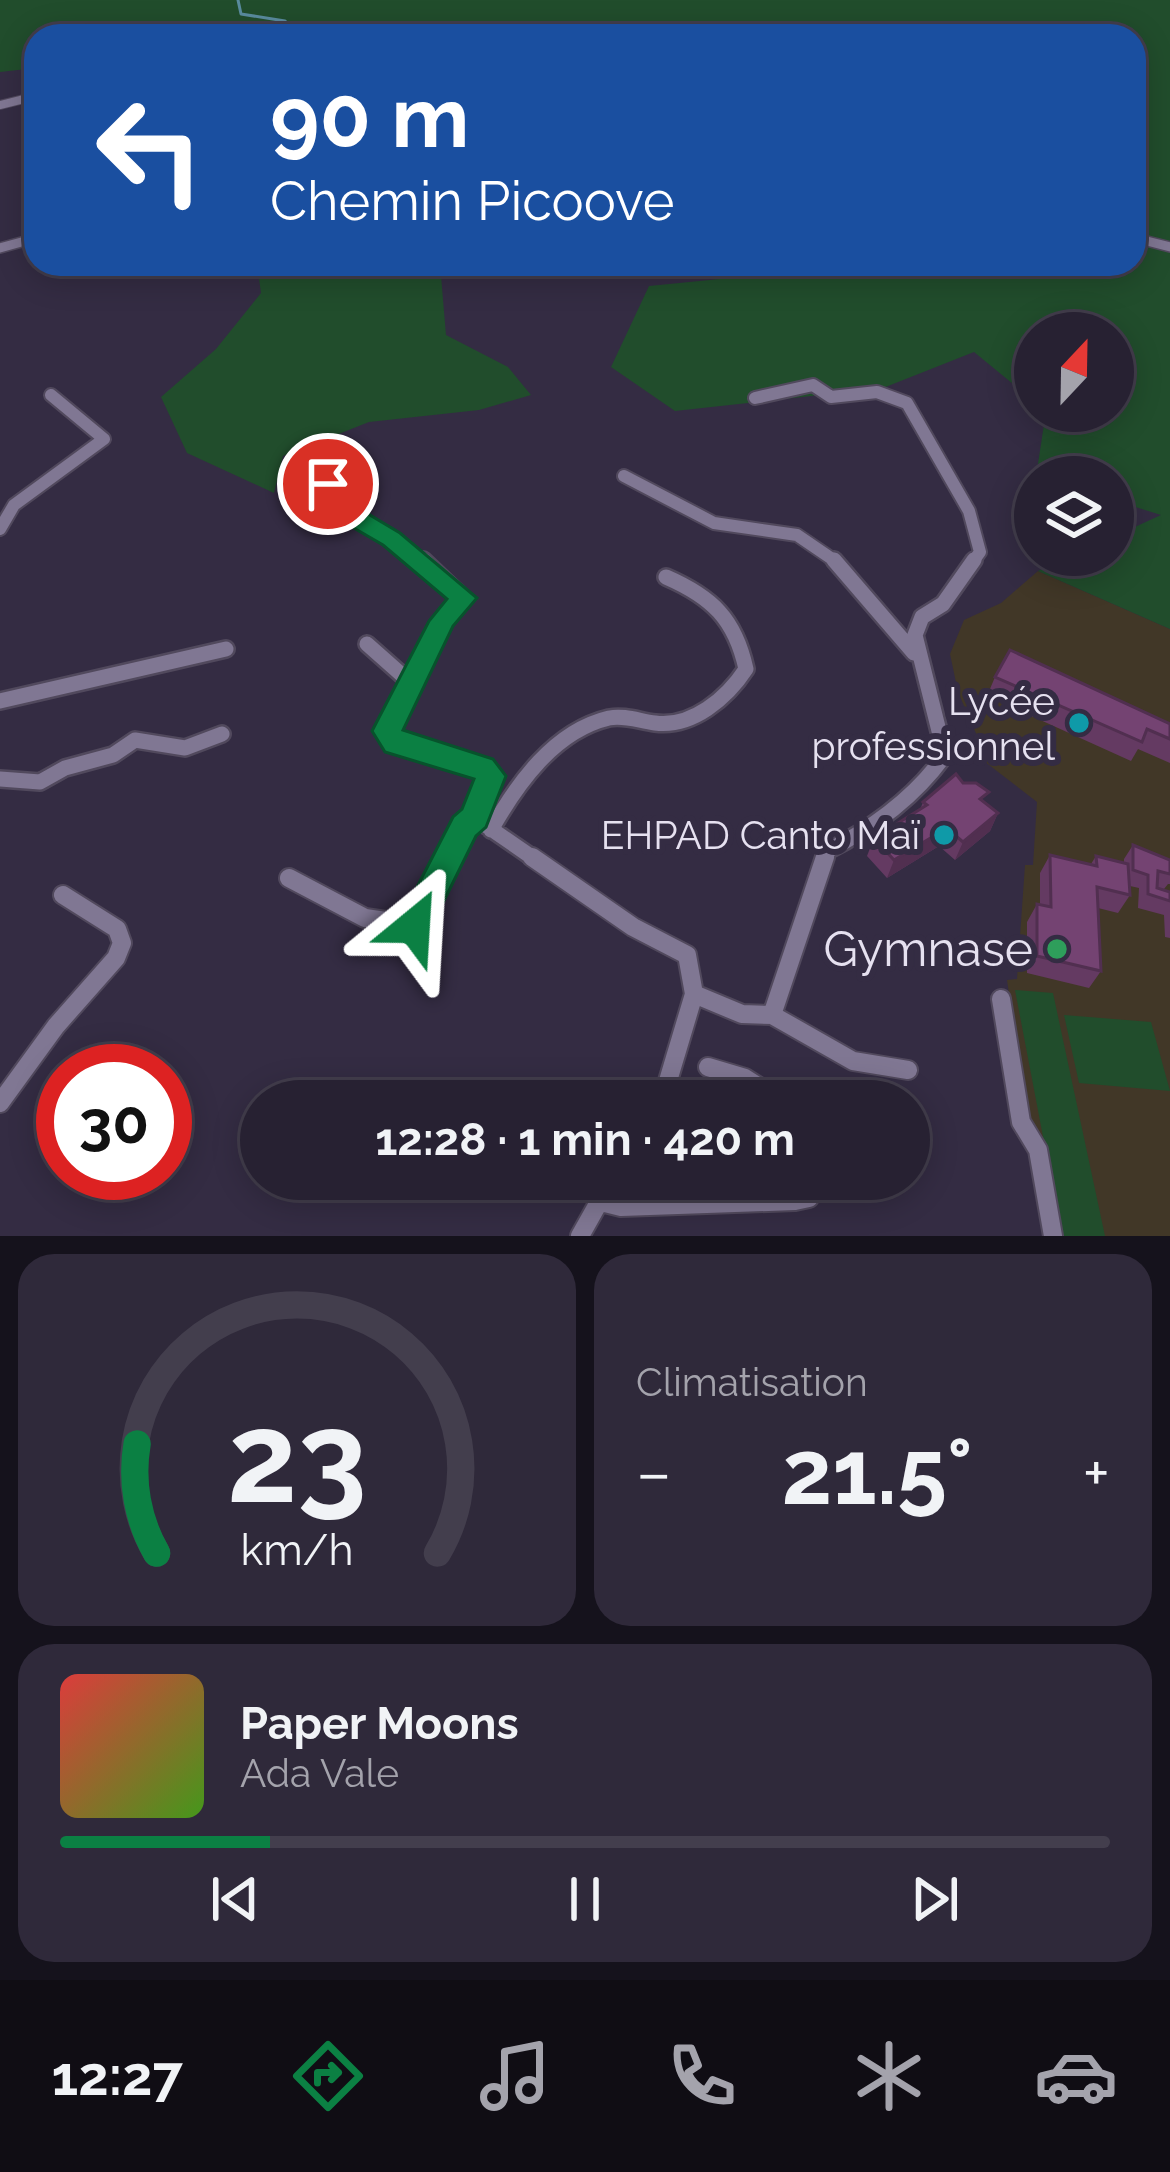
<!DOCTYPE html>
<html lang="fr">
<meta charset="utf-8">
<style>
:root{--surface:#272132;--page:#2f293a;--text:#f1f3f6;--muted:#a4a3ac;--line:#433e4d;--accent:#0b8043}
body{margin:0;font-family:Raleway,sans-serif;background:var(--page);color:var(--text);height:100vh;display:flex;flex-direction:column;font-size:45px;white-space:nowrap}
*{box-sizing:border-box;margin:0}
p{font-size:39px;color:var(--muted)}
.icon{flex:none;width:66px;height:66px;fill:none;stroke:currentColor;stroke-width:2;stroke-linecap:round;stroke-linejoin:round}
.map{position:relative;height:1236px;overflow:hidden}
.details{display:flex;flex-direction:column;gap:18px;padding:18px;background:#15121c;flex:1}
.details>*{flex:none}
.banner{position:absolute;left:24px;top:24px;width:1122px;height:252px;border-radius:36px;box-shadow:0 6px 30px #0003,0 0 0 3px var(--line);background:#1a4fa0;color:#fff;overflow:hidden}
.needle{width:78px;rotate:22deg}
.fabs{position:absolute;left:1014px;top:312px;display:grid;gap:24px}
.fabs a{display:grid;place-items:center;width:120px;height:120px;border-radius:50%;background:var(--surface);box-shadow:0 6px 30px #0003,0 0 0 3px var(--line);font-size:60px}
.speed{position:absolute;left:36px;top:1044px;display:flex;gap:24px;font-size:60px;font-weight:700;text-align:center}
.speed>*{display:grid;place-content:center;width:156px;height:156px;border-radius:50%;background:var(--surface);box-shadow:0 6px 30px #0003,0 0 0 3px var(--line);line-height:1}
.speed .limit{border:18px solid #d22;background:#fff;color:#111}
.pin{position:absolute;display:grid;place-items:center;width:102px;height:102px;color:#fff;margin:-51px;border:6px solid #fff;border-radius:50%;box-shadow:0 3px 12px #0007}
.me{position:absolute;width:132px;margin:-66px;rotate:27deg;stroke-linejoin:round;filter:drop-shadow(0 0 9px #0008)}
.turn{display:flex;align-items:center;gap:42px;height:252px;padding:0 48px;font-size:54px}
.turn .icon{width:156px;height:156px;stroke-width:2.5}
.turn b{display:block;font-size:84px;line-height:102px}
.big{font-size:90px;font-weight:700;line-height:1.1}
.details .tile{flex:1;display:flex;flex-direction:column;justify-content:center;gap:18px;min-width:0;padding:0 42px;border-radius:36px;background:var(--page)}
.details .dial{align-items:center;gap:0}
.dial svg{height:312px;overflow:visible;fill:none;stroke:var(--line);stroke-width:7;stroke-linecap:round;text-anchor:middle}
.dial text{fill:var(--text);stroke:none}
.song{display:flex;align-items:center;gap:36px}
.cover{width:144px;height:144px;border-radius:18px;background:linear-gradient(135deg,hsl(0 70% 55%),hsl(100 70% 35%))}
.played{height:12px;border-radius:6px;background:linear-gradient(90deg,var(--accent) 20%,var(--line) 20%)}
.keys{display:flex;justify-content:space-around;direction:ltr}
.heat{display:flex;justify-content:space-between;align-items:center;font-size:66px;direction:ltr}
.details .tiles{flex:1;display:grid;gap:18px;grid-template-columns:1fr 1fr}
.tile:last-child{grid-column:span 2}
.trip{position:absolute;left:240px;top:1080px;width:690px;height:120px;border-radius:60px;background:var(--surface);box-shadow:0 6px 30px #0003,0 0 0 3px var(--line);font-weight:700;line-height:120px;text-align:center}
.tab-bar{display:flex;height:192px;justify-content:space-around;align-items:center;background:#100d14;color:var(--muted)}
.tab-bar .icon{width:84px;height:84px}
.tab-bar .on{color:var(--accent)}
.tab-bar b{font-size:54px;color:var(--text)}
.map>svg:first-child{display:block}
.education{fill:#413727}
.green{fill:#214d2c}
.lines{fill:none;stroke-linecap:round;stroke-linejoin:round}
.stream{stroke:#5a8c9f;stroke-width:3}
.minor-far4-casing{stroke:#51495d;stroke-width:10}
.minor-far3-casing{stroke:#51495d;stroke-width:12}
.minor-far2-casing{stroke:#51495d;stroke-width:16}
.minor-far1-casing{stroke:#51495d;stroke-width:20}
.minor-casing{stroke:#51495d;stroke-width:22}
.minor-far4{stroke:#807793;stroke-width:8}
.minor-far3{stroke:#807793;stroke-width:9}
.minor-far2{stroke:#807793;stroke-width:12}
.minor-far1{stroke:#807793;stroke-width:15}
.minor{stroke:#807793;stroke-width:18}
.wall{fill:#643a62}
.shaded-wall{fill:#512f50}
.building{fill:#744372;stroke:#512f50;stroke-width:3}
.route{fill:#0b8043;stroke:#07532c;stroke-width:3}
.culture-dot{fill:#0f9aa8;stroke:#342c43;stroke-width:4.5}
.leisure-dot{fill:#2e9e5b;stroke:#342c43;stroke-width:4.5}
.labels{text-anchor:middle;stroke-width:12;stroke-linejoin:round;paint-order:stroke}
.poi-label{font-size:39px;fill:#e6e1f0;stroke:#342c43;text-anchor:end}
.near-poi-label{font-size:48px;fill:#e6e1f0;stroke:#342c43;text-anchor:end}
</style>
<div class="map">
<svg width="1170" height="1236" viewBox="0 0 1170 1236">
<rect width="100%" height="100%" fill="#342c43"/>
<path class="education" d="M1038,571l132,58v607h-108l-34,-115 -21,-141 10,-1 8,-114h8l4,-63 -57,-44 -2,-20 -20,-46 -8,-38 14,-34 37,-17z"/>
<path class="green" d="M0,0h1170v629l-132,-58 35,-16h40v-18l48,-22 -48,-15v-23h-77l10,-66h67v-78h-78v69l-61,-50 -91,36 -208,23 -64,-44 38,-81 101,-10 12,-12h372v-228h-1098v32l-36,4z
M257,264h183l6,71 62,32 23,28 -52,15 -110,12 -86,34 -9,37 -87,-40 -26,-56 55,-48 45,-56z
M1015,990l38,3 52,243h-43z
M1064,1015l87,7 19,69 -91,-8z"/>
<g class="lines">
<path class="stream" d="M238,0l3,14 44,7 11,15"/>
<defs>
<path id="minor-far4" d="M0,105l36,-9"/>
<path id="minor-far3" d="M1134,183l9,13v44
M1139,239l31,8
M0,248l36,-10"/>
<path id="minor-far2" d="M755,398l58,-13 18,12 46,-5 30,11 62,108 11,41 -8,11
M359,458l-21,15 -10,17 47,41 52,32
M624,476l90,47 83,12 41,28
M0,529l14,-24 90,-66 -53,-44"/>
<path id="minor-far1" d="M423,560l40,38 -20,23 -56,110 9,12 86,25 8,8 -15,42 -11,8 -17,34
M834,560l80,93
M367,644l44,39
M0,701l226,-52
M0,779l40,3 25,-14 48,-13 22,-15 50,8 37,-14
M484,824l52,36
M491,830c26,-46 63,-99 118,-112 16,-3 30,3 46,5 37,5 72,-25 91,-54 -11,-50 -34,-72 -80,-92
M824,860l3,-9c46,-23 88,-54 118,-96l-30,-120 7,-18 21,-13 31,-44"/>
<path id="minor" d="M532,857l101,70 54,28 7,39 -32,107
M289,878l76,40 49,7 34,-68
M694,994l48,20 30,1 53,-158
M1001,999l20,123 17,28 15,86
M772,1015l81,46 55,9
M708,1067l37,11 36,23
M0,1103l56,-77 60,-68 6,-15 -5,-14 -54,-34
M597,1201l24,6 174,-6 14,-3 7,-19
M580,1236l32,-57"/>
</defs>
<use href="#minor-far4" class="minor-far4-casing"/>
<use href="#minor-far3" class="minor-far3-casing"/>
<use href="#minor-far2" class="minor-far2-casing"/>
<use href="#minor-far1" class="minor-far1-casing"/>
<use href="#minor" class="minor-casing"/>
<use href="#minor-far4" class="minor-far4"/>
<use href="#minor-far3" class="minor-far3"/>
<use href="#minor-far2" class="minor-far2"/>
<use href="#minor-far1" class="minor-far1"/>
<use href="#minor" class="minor"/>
</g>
<path class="wall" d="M995,677l175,47v39l-32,-14 -7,12 -144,-65z
M963,783l35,30 -8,18 -35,29 -16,-14 -52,32 -20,-22 7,-18 46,-28 3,-8z
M1133,845l37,15v24h-2l-4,5 -7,-1 13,4v46l-5,-1 -1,-22 -26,-7 1,-20 -9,-2v9l-12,18 -20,-5 3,63 -12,17 -62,-15v-51l10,-18 3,1v-32l10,-18 41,9 5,-8 28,7v-4z"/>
<path class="shaded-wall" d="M998,813l-8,18 -35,29 8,-18z
M947,828l-8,18 -52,32 7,-18z"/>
<path class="building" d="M1010,650l160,74v15l-23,-10 -5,13 -147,-65z
M956,774l7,9h13l13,9 -9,7 18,14 -35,29 -16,-14 -53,32 -20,-22 53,-33 -4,-3z
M1133,845l37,15v14l-12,-3 -1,17 13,4v9l-22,-7v-19l-15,-5z
M1050,855l47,11 -1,-10 32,8 2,31 -33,-8 4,84 -64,-15v-52l14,3z"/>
<path class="route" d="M328,477l9,2 33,36 30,18 77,65 -24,28 -50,104 90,29 13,17 -20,51 -10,9 -50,101 -12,4 -12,-4 -5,-11 56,-109 9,-8 12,-30 -89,-27 -13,-21 57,-110 18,-22 -64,-54 -31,-18 -12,-20 -21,-12 -3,-11z"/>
<g class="culture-dot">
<circle cx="1079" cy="723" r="12"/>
<circle cx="944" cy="835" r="12"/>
</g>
<circle class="leisure-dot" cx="1057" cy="949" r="12"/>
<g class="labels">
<g class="poi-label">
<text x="1055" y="715">Lycée<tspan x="1055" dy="45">professionnel</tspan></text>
<text x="920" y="849">EHPAD Canto Maï</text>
</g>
<g class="near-poi-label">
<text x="1033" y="966">Gymnase</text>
</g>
</g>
</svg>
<div class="fabs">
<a><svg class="needle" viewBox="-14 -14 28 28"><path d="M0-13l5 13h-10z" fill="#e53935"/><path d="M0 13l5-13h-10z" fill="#a4a3ac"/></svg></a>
<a><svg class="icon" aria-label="layers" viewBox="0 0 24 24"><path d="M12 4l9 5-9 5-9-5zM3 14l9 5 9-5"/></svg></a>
</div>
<div class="speed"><div class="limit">30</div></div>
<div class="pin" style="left:328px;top:484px;background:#d93025"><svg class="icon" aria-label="arrive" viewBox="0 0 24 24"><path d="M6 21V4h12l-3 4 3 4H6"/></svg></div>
<svg class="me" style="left:414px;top:926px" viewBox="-20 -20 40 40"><path d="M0-17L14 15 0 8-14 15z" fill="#0b8043" stroke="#fff" stroke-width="4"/></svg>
<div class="trip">12:28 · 1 min · 420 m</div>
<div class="banner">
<div class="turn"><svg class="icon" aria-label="left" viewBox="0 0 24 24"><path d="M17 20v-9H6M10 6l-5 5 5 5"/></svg><div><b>90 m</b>Chemin Picoove</div></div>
</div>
</div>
<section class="details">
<div class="tiles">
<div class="tile dial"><svg viewBox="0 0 100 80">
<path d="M14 69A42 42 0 1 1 86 69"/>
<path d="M14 69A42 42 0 0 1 9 41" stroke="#0b8043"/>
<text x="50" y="56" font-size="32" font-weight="700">23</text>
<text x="50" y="72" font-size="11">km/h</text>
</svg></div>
<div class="tile"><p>Climatisation</p>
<div class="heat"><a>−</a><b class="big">21.5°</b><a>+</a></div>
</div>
<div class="tile">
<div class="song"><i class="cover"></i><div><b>Paper Moons</b><p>Ada Vale</p></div></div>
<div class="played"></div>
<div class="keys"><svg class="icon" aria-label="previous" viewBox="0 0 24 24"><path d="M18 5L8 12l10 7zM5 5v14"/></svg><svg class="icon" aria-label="pause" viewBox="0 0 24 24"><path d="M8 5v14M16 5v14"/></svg><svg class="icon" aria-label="next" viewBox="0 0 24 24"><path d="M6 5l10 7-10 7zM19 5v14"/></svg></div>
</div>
</div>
</section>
<nav class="tab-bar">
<b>12:27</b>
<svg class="icon on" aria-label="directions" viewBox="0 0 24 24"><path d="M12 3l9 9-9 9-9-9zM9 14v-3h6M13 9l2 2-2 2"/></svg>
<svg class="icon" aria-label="music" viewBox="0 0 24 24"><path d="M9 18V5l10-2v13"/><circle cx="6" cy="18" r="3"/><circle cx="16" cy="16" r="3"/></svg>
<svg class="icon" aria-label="phone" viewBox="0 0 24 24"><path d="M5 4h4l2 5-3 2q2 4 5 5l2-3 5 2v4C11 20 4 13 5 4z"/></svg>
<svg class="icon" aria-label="climate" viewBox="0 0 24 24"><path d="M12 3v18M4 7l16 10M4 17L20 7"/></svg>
<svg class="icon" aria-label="car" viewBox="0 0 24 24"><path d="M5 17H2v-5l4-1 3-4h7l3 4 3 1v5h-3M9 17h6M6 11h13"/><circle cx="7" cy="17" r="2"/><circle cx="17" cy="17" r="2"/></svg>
</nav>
